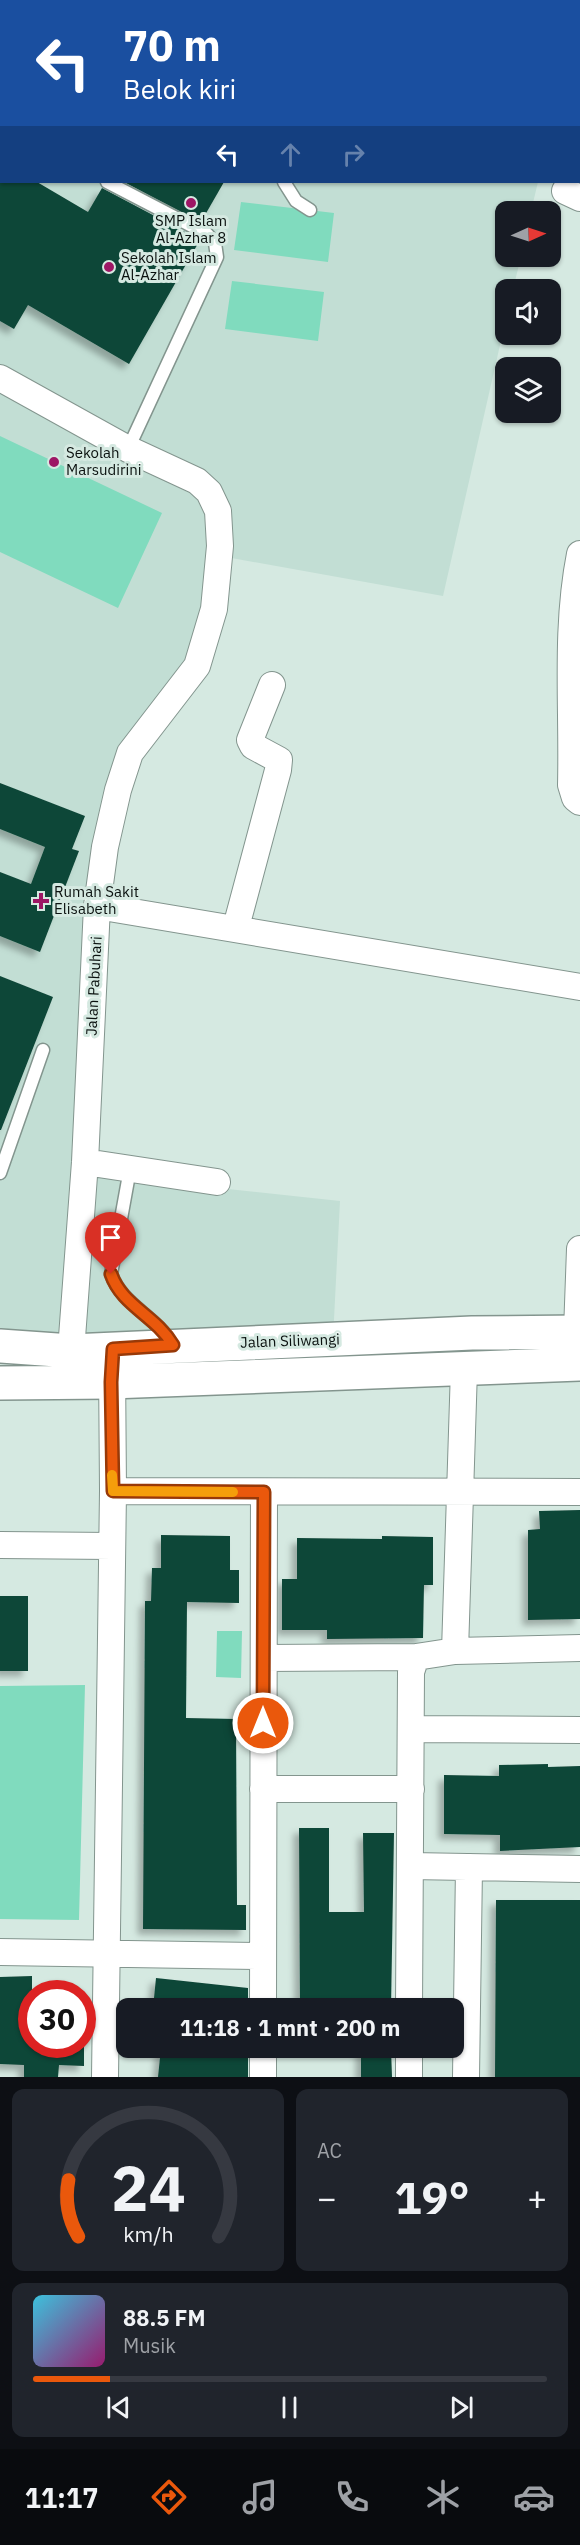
<!DOCTYPE html>
<html lang="id">
<meta charset="utf-8">
<style>
:root{--surface:#171b24;--page:#20242c;--text:#f1f3f6;--muted:#9ea1a6;--line:#363941;--accent:#ea580c}
body{margin:0;font-family:"IBM Plex Sans",sans-serif;background:var(--page);color:var(--text);height:100vh;display:flex;flex-direction:column;font-size:22px;white-space:nowrap}
*{box-sizing:border-box;margin:0}
p{font-size:20px;color:var(--muted)}
.icon{flex:none;width:33px;height:33px;fill:none;stroke:currentColor;stroke-width:2;stroke-linecap:round;stroke-linejoin:round}
.map{position:relative;height:2077px;overflow:hidden}
.drawer{display:flex;flex-direction:column;gap:12px;padding:12px;background:#0d0f14;flex:1}
.drawer>*{flex:none}
.banner{position:absolute;left:0px;top:0px;width:580px;height:183px;box-shadow:0 2px 4px #0004;background:#1a4fa0;color:#fff;overflow:hidden}
.needle{width:39px;rotate:87deg}
.fabs{position:absolute;left:495px;top:201px;display:grid;gap:12px}
.fabs a{display:grid;place-items:center;width:66px;height:66px;border-radius:12px;background:var(--surface);box-shadow:0 2px 4px #0004;font-size:30px}
.speed{position:absolute;left:18px;top:1980px;display:flex;gap:12px;font-size:30px;font-weight:700;text-align:center}
.speed>*{display:grid;place-content:center;width:78px;height:78px;border-radius:50%;background:var(--surface);box-shadow:0 2px 4px #0004;line-height:1}
.speed .limit{border:9px solid #d22;background:#fff;color:#111}
.pin{position:absolute;display:grid;place-items:center;width:51px;height:51px;color:#fff;margin:-62px -26px;border-radius:50% 50% 50% 0;rotate:-45deg;box-shadow:0 0 6px #0007}
.pin .icon{rotate:45deg}
.me{position:absolute;width:66px;margin:-33px;rotate:0deg;stroke-linejoin:round;filter:drop-shadow(0 0 4px #0008)}
.turn{display:flex;align-items:center;gap:21px;height:126px;padding:0 24px;font-size:27px}
.turn .icon{width:78px;height:78px;stroke-width:2.5}
.turn b{display:block;font-size:42px;line-height:51px}
.lanes{display:flex;align-items:center;height:57px;padding:0 24px;background:#0003;justify-content:center;gap:30px;direction:ltr}
.lanes .off{opacity:.35}
.big{font-size:45px;font-weight:700;line-height:1.1}
.drawer .tile{flex:1;display:flex;flex-direction:column;justify-content:center;gap:9px;min-width:0;padding:0 21px;border-radius:12px;background:var(--page)}
.drawer .dial{align-items:center;gap:0}
.dial svg{height:156px;overflow:visible;fill:none;stroke:var(--line);stroke-width:7;stroke-linecap:round;text-anchor:middle}
.dial text{fill:var(--text);stroke:none}
.song{display:flex;align-items:center;gap:18px}
.cover{width:72px;height:72px;border-radius:9px;background:linear-gradient(135deg,hsl(190 70% 55%),hsl(320 70% 35%))}
.played{height:6px;border-radius:3px;background:linear-gradient(90deg,var(--accent) 15%,var(--line) 15%)}
.keys{display:flex;justify-content:space-around;direction:ltr}
.heat{display:flex;justify-content:space-between;align-items:center;font-size:33px;direction:ltr}
.drawer .tiles{flex:1;display:grid;gap:12px;grid-template-columns:1fr 1fr}
.tile:last-child{grid-column:span 2}
.trip{position:absolute;left:116px;top:1998px;width:348px;height:60px;border-radius:12px;background:var(--surface);box-shadow:0 2px 4px #0004;font-weight:700;line-height:60px;text-align:center}
.tab-bar{display:flex;height:96px;justify-content:space-around;align-items:center;background:#090b0e;color:var(--muted)}
.tab-bar .icon{width:42px;height:42px}
.tab-bar .active{color:var(--accent)}
.tab-bar b{font-size:27px;color:var(--text)}
.map>svg:first-child{display:block}
.built{fill:#c2ded4}
.green{fill:#80dbbe}
.building{fill:#114638;filter:url(#shadow)}
.lines{fill:none;stroke-linecap:round;stroke-linejoin:round}
.service-casing{stroke:#83958e;stroke-width:15}
.minor-casing{stroke:#83958e;stroke-width:28}
.primary-casing{stroke:#83958e;stroke-width:36}
.service{stroke:#fff;stroke-width:12}
.minor{stroke:#fff;stroke-width:26}
.primary{stroke:#fff;stroke-width:33}
.route-casing{stroke:#983908;stroke-width:15}
.route{stroke:#ea580c;stroke-width:10}
.slow{stroke:#f59e0b;stroke-width:10}
.poi-dot{fill:#9d1665;stroke:#d5e9e1;stroke-width:2}
.labels{text-anchor:middle;stroke-width:6;stroke-linejoin:round;paint-order:stroke}
.poi-label{font-size:15px;fill:#0a110f;stroke:#d5e9e1;text-anchor:start}
.street-label{font-size:15px;fill:#0a110f;stroke:#d5e9e1}
</style>
<div class="map">
<svg width="580" height="2077" viewBox="0 0 580 2077">
<defs>
<filter id="shadow"><feDropShadow dx="-5.5" dy="5.5" stdDeviation="3" flood-color="#0004"/></filter>
</defs>
<rect width="100%" height="100%" fill="#d5e9e1"/>
<path class="built" d="M0,0l478,1 -476,1v180h536l-7,29 -25,1v44l15,1 -8,32 -7,1 -1,33 -62,273 -217,-39 -31,130 -56,39 -37,172 -25,275 263,28 -7,138 -333,8z"/>
<path class="green" d="M241,202l93,11 -6,49 -94,-12z
M232,281l92,11 -6,49 -93,-12z
M0,436l162,77 -44,95 -118,-56z
M217,1631h25l-1,47 -25,-1z
M85,1685l-6,235 -79,-1v-233z"/>
<path class="building" d="M0,182h37l51,30 14,-24 98,52 -71,124 -101,-59 -14,24 -14,-8z
M124,182h100l-23,40z
M0,783l85,33 -13,33 7,2 -39,101 -40,-16v-64l31,12 14,-37 -45,-18z
M0,976l53,21 -52,133h-1z
M580,1510v109l-52,1v-90l12,-1 -1,-18z
M161,1535l69,1v34h9v33l-52,-1 -1,116 50,1 1,186h9v25l-103,-1 2,-328h6l1,-33h9z
M382,1536l51,1v48h-9l-1,53 -96,1v-9h-45v-51h15v-41l85,1z
M0,1596h28v75h-28z
M548,1764v3l32,-1v81l-80,4v-16l-56,-1v-59l55,1v-11z
M299,1828h30v84h35l-1,-79h31l-3,175h-91z
M496,1900h84v177h-85z
M32,1976v68h52v22l-25,-1 -1,12h-34v-12l-24,-1v-87z
M156,1978l92,10v20h-95z
M161,2048h87v29h-90z
M361,2048h30l1,29h-31z"/>
<g class="lines">
<defs>
<path id="service" d="M145,2v-2
M0,124l2,1
M107,182l100,52 8,9 2,14 -89,192
M284,182l12,19 14,9
M130,1169l-19,105c11,31 45,42 61,70
M0,1173l43,-123"/>
<path id="minor" d="M362,0l3,2
M418,0l2,2
M531,2l1,-2
M565,191l15,7
M0,378l128,71 69,32 12,11 9,19 2,35 -6,63 -17,57 -67,87 -12,37 -13,57 -8,59 -12,256 -14,189
M580,554c-15,76 -7,153 -9,231l4,13 5,4
M97,906l483,81
M236,927l42,-157 1,-10 -26,-14 -3,-6 22,-55
M85,1162l132,20
M577,1332l3,-83
M113,1491l467,1
M0,1545l112,1
M455,1651l9,-282
M264,1658l152,-1
M411,1729l169,1
M263,1789h148
M411,1866l169,3
M0,1952l263,4
M263,2008l1,-516
M409,2008l2,-336 5,-15 39,-6 125,-3
M105,2077l8,-586 -1,-127
M263,2077v-29
M409,2077v-29
M466,2077l3,-210"/>
<path id="primary" d="M0,1346l71,5 401,-18 108,-1
M0,1383l111,-1 469,-18"/>
</defs>
<use href="#service" class="service-casing"/>
<use href="#minor" class="minor-casing"/>
<use href="#primary" class="primary-casing"/>
<use href="#service" class="service"/>
<use href="#minor" class="minor"/>
<use href="#primary" class="primary"/>
</g>
<g class="lines">
<defs>
<path id="route" d="M111,1274c11,32 44,41 62,71l-60,4 -2,33 2,109 151,1 -1,231"/>
</defs>
<use href="#route" class="route-casing"/>
<use href="#route" class="route"/>
<path class="slow" d="M112,1475l1,16 120,1"/>
</g>
<g class="poi-dot">
<circle cx="191" cy="203" r="6"/>
<circle cx="109" cy="267" r="6"/>
<circle cx="54" cy="462" r="6"/>
<path d="M38 892h6v6h6v6h-6v6h-6v-6h-6v-6h6z"/>
</g>
<g class="labels">
<g class="poi-label">
<text x="191" y="226" text-anchor="middle">SMP Islam<tspan x="191" dy="17">Al-Azhar 8</tspan></text>
<text x="121" y="263">Sekolah Islam<tspan x="121" dy="17">Al-Azhar</tspan></text>
<text x="66" y="458">Sekolah<tspan x="66" dy="17">Marsudirini</tspan></text>
<text x="54" y="897">Rumah Sakit<tspan x="54" dy="17">Elisabeth</tspan></text>
</g>
<g class="street-label">
<text transform="translate(94 986) rotate(-87)" y="5">Jalan Pabuhari</text>
<text transform="translate(290 1341) rotate(-2)" y="5">Jalan Siliwangi</text>
</g>
</g>
</svg>
<div class="fabs">
<a><svg class="needle" viewBox="-14 -14 28 28"><path d="M0-13l5 13h-10z" fill="#e53935"/><path d="M0 13l5-13h-10z" fill="#9ea1a6"/></svg></a>
<a><svg class="icon" aria-label="sound" viewBox="0 0 24 24"><path d="M4 9h4l5-4v14l-5-4H4zM17 9q2 3 0 6"/></svg></a>
<a><svg class="icon" aria-label="layers" viewBox="0 0 24 24"><path d="M12 4l9 5-9 5-9-5zM3 14l9 5 9-5"/></svg></a>
</div>
<div class="speed"><div class="limit">30</div></div>
<div class="pin" style="left:111px;top:1274px;background:#d93025"><svg class="icon" aria-label="arrive" viewBox="0 0 24 24"><path d="M6 21V4h12l-3 4 3 4H6"/></svg></div>
<svg class="me" style="left:263px;top:1723px" viewBox="-20 -20 40 40"><circle r="17" fill="#ea580c" stroke="#fff" stroke-width="3"/><path d="M0-11L8 9 0 5-8 9z" fill="#fff"/></svg>
<div class="trip">11:18 · 1 mnt · 200 m</div>
<div class="banner">
<div class="turn"><svg class="icon" aria-label="left" viewBox="0 0 24 24"><path d="M17 20v-9H6M10 6l-5 5 5 5"/></svg><div><b>70 m</b>Belok kiri</div></div>
<div class="lanes"><svg class="icon" aria-label="left" viewBox="0 0 24 24"><path d="M17 20v-9H6M10 6l-5 5 5 5"/></svg><svg class="icon off" aria-label="ahead" viewBox="0 0 24 24"><path d="M12 20V5M6 11l6-6 6 6"/></svg><svg class="icon off" aria-label="right" viewBox="0 0 24 24"><path d="M7 20v-9h11M14 6l5 5-5 5"/></svg></div>
</div>
</div>
<section class="drawer">
<div class="tiles">
<div class="tile dial"><svg viewBox="0 0 100 80">
<path d="M14 69A42 42 0 1 1 86 69"/>
<path d="M14 69A42 42 0 0 1 9 40" stroke="#ea580c"/>
<text x="50" y="56" font-size="32" font-weight="700">24</text>
<text x="50" y="72" font-size="11">km/h</text>
</svg></div>
<div class="tile"><p>AC</p>
<div class="heat"><a>−</a><b class="big">19°</b><a>+</a></div>
</div>
<div class="tile">
<div class="song"><i class="cover"></i><div><b>88.5 FM</b><p>Musik</p></div></div>
<div class="played"></div>
<div class="keys"><svg class="icon" aria-label="previous" viewBox="0 0 24 24"><path d="M18 5L8 12l10 7zM5 5v14"/></svg><svg class="icon" aria-label="pause" viewBox="0 0 24 24"><path d="M8 5v14M16 5v14"/></svg><svg class="icon" aria-label="next" viewBox="0 0 24 24"><path d="M6 5l10 7-10 7zM19 5v14"/></svg></div>
</div>
</div>
</section>
<nav class="tab-bar">
<b>11:17</b>
<svg class="icon active" aria-label="directions" viewBox="0 0 24 24"><path d="M12 3l9 9-9 9-9-9zM9 14v-3h6M13 9l2 2-2 2"/></svg>
<svg class="icon" aria-label="music" viewBox="0 0 24 24"><path d="M9 18V5l10-2v13"/><circle cx="6" cy="18" r="3"/><circle cx="16" cy="16" r="3"/></svg>
<svg class="icon" aria-label="phone" viewBox="0 0 24 24"><path d="M5 4h4l2 5-3 2q2 4 5 5l2-3 5 2v4C11 20 4 13 5 4z"/></svg>
<svg class="icon" aria-label="climate" viewBox="0 0 24 24"><path d="M12 3v18M4 7l16 10M4 17L20 7"/></svg>
<svg class="icon" aria-label="car" viewBox="0 0 24 24"><path d="M5 17H2v-5l4-1 3-4h7l3 4 3 1v5h-3M9 17h6M6 11h13"/><circle cx="7" cy="17" r="2"/><circle cx="17" cy="17" r="2"/></svg>
</nav>
